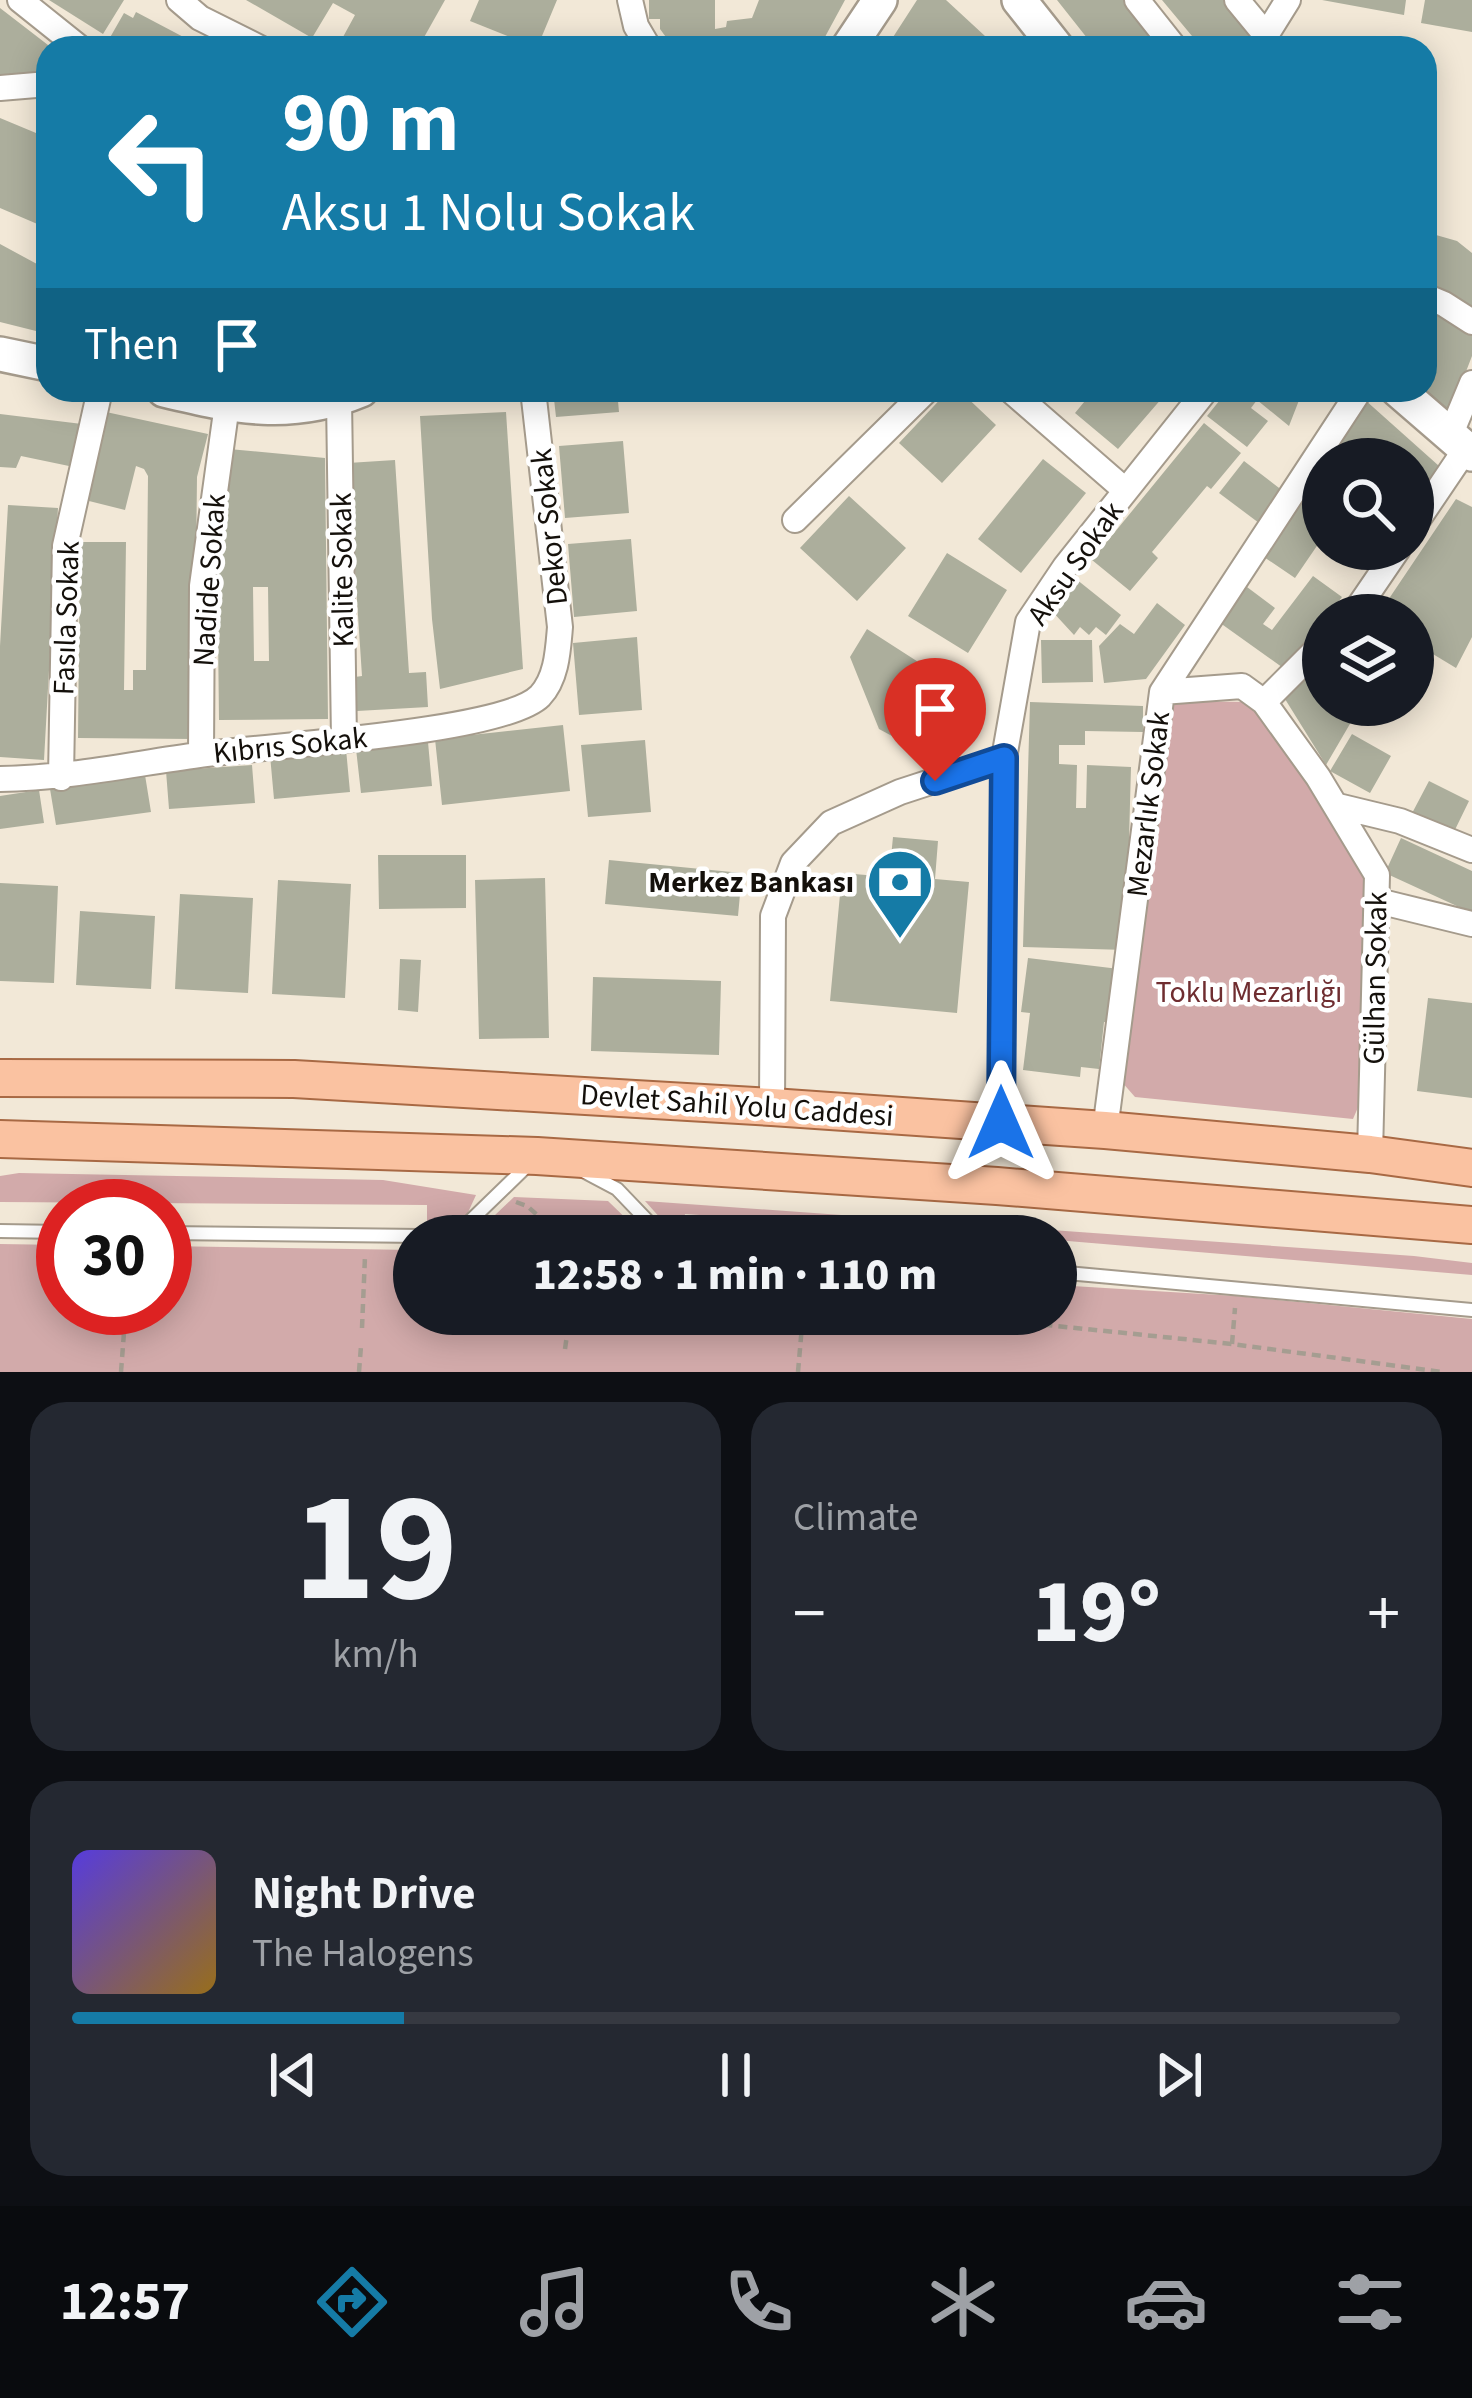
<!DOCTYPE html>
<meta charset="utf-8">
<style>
:root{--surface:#171b24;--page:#242831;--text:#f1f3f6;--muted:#9ea1a6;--line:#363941;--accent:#157ba6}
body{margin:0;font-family:"Source Sans 3",sans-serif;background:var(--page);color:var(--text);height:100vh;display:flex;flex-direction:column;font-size:45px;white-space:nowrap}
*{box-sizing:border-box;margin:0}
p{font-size:39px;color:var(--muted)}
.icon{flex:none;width:66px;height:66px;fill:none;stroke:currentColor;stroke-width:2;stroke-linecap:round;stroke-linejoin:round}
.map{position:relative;height:1372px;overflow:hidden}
.panel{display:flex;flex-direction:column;gap:30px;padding:30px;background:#0d0f14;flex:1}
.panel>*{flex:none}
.top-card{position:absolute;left:36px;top:36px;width:1401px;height:366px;border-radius:36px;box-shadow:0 6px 30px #0003;background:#157ba6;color:#fff;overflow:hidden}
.buttons{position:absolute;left:1302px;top:438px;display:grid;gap:24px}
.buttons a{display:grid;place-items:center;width:132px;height:132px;border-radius:50%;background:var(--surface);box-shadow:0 6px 30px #0003;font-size:60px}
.speed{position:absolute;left:36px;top:1179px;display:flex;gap:24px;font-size:60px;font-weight:700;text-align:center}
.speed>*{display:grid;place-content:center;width:156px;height:156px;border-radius:50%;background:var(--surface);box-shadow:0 6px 30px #0003;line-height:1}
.speed .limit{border:18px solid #d22;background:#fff;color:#111}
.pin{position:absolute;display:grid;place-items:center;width:102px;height:102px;color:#fff;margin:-123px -51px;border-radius:50% 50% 50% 0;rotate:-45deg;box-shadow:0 0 12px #0007}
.pin .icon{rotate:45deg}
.me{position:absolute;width:132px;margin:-66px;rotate:0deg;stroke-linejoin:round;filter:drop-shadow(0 0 9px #0008)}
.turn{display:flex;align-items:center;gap:42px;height:252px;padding:0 48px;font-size:54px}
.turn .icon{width:156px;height:156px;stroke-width:2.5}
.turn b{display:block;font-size:84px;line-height:102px}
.then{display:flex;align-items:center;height:114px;padding:0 48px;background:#0003;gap:24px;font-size:45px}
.big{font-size:90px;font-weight:800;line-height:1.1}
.panel .tile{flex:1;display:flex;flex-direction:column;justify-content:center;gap:18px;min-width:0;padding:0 42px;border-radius:36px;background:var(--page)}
.panel .dial{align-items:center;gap:0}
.dial b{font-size:156px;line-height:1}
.song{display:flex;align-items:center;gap:36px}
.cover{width:144px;height:144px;border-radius:18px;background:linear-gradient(135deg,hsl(250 70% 55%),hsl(40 70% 35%))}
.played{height:12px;border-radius:6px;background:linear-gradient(90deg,var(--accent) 25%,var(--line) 25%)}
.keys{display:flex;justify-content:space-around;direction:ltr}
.heat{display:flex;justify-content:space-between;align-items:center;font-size:66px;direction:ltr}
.panel .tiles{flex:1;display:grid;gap:30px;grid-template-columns:1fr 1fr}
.tile:last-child{grid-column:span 2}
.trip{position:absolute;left:393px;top:1215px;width:684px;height:120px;border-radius:60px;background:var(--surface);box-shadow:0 6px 30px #0003;font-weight:800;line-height:120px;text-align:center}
.dock{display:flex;height:192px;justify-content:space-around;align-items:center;background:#090b0e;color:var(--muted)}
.dock .icon{width:84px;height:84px}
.dock .current{color:var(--accent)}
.dock b{font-size:54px;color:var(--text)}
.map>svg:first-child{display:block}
.green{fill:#d2aaaa}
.building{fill:#acae9c;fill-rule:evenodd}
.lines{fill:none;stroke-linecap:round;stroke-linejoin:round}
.lane-casing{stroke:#a59b8c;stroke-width:16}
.street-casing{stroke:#a59b8c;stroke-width:28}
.secondary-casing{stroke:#a59b8c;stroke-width:38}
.primary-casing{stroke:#a86944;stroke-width:40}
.path{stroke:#a59d91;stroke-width:4.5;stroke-dasharray:9 6;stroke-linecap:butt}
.lane{stroke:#fff;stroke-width:12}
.street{stroke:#fff;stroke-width:24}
.secondary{stroke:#fff;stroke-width:33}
.primary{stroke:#fac2a1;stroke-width:36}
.route-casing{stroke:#114b97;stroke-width:30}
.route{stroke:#1a73e8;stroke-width:21}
.labels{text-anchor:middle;stroke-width:9;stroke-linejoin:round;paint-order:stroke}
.street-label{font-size:30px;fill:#14100b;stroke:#fff}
.poi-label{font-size:30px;font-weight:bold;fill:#14100b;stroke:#fff;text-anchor:end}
.park-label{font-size:30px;fill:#6f2d30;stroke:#fff}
</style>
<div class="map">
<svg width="1472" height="1372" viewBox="0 0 1472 1372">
<rect width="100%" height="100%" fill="#f2e8d7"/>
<path class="green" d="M1171,701l80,1 59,81 60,99 -11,223 -6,14 -218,-22 -14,-16z
M19,1173l364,7 93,15 -11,24 -38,9v-23l-427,-3v-26z
M514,1197l94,4 36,35h-171z
M645,1201l769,55 58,7v12l-416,-35v-4h-57l-314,-22 -3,18 -11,-2z
M0,1244l63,1v63h102v-62l249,4v64h642v-29l180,11 236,23v53h-1472z"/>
<path class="building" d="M49,0h75l-21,34z
M246,0h199l-27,48h-81l18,-33 -22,-12 -21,35z
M479,0h78l-20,48 -67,-27z
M649,0h66v29l11,-2 1,-6 25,-3 7,-18h86l-26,48h-145l-14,-19v-10h-11z
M917,0h29l52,48h-112z
M1057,0h76l34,48h-72z
M1162,0h68l28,33 -8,15h-48z
M1322,0h84l-2,15z
M1425,0h47v32l-51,-9z
M0,8l48,37v18l-8,16 -40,-5z
M136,12l55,29 14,7h-101l20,-35 9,5z
M0,118l48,20v75l-6,13 -42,-18z
M1436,235l21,6 15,12v60l-47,-26v-48l9,3z
M0,244l48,26v64l-48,-12z
M1425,305l47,30v21l-22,57 -30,-23h5z
M553,390h64l2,22 -63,5z
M949,390h10l37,35 -54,58 -43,-40z
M1094,390h75l-51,59 -43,-36z
M1228,390h75l-14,36 -32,-26 -6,8 17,13 -21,26 -40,-31z
M1364,399l75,67 -26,36v-43h-85z
M106,412l102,22 -11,43 -3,262 -116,-1 2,-196h46l-2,148h9v-20h13l2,-194 -4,-7 -8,-3 -11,44 -40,-10z
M506,412l17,257 -83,20 -8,-70 -12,-203z
M0,414l82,10 -13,42 -48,-10 -5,12 -16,-1z
M1204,423l37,30 -30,36 -4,-3 -55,66 6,6 -28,33 -38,-31z
M623,441l6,72 -64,5 -6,-72z
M229,449l96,9 3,261 -109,1 -2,-173zM253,587h15l1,74h-15z
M1043,459l43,34 -65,80 -43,-34z
M395,460l14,213 17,-1 2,35 -71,4 -2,-34 7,-1 -14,-213z
M1244,461l39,30 -24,32 -40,-30z
M1323,466v71l-28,41 -34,-23z
M849,496l57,52 -49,53 -57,-53z
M1456,499l16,8v130l-16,31 -43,-26v-27h-35z
M8,505l50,3 -14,252 -44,-3v-111z
M631,539l6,72 -63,6 -6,-73z
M947,553l60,37 -39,63 -60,-37z
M1313,576l29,21 -14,18h-5v7l-37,48 -70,-50 27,-36 32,24 -12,16 9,6z
M1076,579l45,36 -15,20 -10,-8 -7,8 -9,-8 -6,8 -23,-25z
M1157,603l28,22 -39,54 -42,4 -5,-37 21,-22 14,10z
M867,629l101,65 -39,62 -50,-27 -29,-72z
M637,637l5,73 -63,5 -6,-72z
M1041,640h51l1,42 -51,1z
M1312,665l11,7v33h38l-35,60 -41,-66z
M1030,702l113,4v26l-58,-1v14h-26v19l18,1 -1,43h10l1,-43 44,2 -5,183 -103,-3z
M563,725l7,66 -128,14 -7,-66z
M1352,734l39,22 -21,37 -40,-22z
M645,740l6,72 -63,5 -7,-72z
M428,742l4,44 -71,7 -5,-44z
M346,749l4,43 -76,7 -4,-44z
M252,765l3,38 -86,6 -3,-38z
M145,775l6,37 -95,13 -6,-36z
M1429,781l40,20 -19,39 -41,-21z
M39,790l5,33 -44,6v-33z
M893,837l45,4 -3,38 34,3 -12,131 -127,-12 12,-128 36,3 2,-20 11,1z
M1401,838l71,33v42l-87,-40z
M378,855h88v53l-87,1z
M609,860l133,13 -4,43 -133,-12z
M545,878l4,160 -70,1 -4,-159z
M278,880l73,4 -6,114 -73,-4z
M0,883l58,3 -4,97 -54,-2z
M180,894l73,4 -5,95 -73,-4z
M80,911l75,5 -4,73 -75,-4z
M1028,958l91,11 -6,54 -9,-1 -5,47 -18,-2 -1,10 -57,-7 7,-57 -9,-1z
M400,959l21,1 -3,52 -20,-2z
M593,977l128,4 -2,74 -128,-4z
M1428,998l44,5v95l-55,-7z"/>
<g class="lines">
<defs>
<path id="lane" d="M583,1171l34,18 45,47
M0,1231l63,1
M165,1233l256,3
M432,1236l34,-11 64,-62
M1056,1272l416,38"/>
<path id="street" d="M20,0l60,48
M179,0l21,18 60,30
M630,0l6,26 13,22
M1137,0l38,48
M1237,0l28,34
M1258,48l30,-48
M0,88l48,-4
M1425,296l19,8 28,18
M1010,390l115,100
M339,399l5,341
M1450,436l22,-53
M795,520l132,-130
M1413,527l52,-77
M1353,615l45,-66
M1162,692l80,-6 22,16 54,75 59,98 -7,279
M1264,702l59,-59
M201,754l1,-168 27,-196
M61,778l4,-232 35,-156
M0,779c68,-1 132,-15 199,-24 63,-9 304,-22 341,-59 17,-18 18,-46 20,-69l-27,-237
M1338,806l62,15 72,29
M1378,901l94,23
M772,1107l1,-191 20,-53 38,-40 69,-31 104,-34
M1001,1123l3,-365 24,-136 37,-55 141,-177
M1105,1130l57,-438 198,-302"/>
<path id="secondary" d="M1019,0l38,48
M848,48l32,-48
M0,354l48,10
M164,390c71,17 127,29 197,0
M1398,390l74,64"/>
<path id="primary" d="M0,1078l294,1 478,28 333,23 265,24 102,14
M0,1139l537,17 460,30 475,39"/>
</defs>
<use href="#lane" class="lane-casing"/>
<use href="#street" class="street-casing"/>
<use href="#secondary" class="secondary-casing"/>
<use href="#primary" class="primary-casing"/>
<path class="path" d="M516,1202l11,4 34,30
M939,1314l293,30 210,28
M362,1328l3,-72
M1232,1344l3,-36
M565,1349l5,-35
M121,1372l4,-53
M359,1372l2,-26
M798,1372l5,-58"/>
<use href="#lane" class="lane"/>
<use href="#street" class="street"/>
<use href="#secondary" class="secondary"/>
<use href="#primary" class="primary"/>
</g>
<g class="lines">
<defs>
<path id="route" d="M935,781l69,-23 -3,365"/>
</defs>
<use href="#route" class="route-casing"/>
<use href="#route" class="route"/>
</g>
<defs>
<symbol id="bank-pin" viewBox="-11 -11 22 30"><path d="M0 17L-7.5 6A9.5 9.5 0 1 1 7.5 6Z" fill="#157ba6" stroke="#fff"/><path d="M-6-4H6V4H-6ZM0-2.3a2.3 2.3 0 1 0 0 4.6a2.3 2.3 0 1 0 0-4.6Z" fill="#fff"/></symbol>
</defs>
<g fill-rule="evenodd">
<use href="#bank-pin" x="862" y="844" width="76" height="104"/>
</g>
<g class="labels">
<g class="street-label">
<text transform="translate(549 527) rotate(-96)" y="10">Dekor Sokak</text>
<text transform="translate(1075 563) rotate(-55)" y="10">Aksu Sokak</text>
<text transform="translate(342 570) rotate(-91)" y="10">Kalite Sokak</text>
<text transform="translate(209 580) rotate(-86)" y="10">Nadide Sokak</text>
<text transform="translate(66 618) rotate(-88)" y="10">Fasıla Sokak</text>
<text transform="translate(290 745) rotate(-6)" y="10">Kıbrıs Sokak</text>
<text transform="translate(1148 804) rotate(-83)" y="10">Mezarlık Sokak</text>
<text transform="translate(1375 978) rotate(-89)" y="10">Gülhan Sokak</text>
<text transform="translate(737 1105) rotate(4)" y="10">Devlet Sahil Yolu Caddesi</text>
</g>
<g class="poi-label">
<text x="854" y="892">Merkez Bankası</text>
</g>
<g class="park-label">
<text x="1249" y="1002">Toklu Mezarlığı</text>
</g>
</g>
</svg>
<div class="buttons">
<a><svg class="icon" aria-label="search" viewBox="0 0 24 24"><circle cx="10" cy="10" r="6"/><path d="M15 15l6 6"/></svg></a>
<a><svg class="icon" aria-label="layers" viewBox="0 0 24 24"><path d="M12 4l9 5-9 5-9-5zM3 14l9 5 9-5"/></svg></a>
</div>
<div class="speed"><div class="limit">30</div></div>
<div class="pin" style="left:935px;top:781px;background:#d93025"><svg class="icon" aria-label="arrive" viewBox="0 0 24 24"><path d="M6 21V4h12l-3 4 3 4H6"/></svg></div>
<svg class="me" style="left:1001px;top:1123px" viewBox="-20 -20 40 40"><path d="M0-17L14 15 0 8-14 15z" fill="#1a73e8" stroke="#fff" stroke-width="4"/></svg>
<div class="trip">12:58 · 1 min · 110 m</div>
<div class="top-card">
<div class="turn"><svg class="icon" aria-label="left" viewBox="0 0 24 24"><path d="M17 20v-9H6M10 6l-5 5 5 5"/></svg><div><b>90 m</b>Aksu 1 Nolu Sokak</div></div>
<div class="then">Then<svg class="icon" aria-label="arrive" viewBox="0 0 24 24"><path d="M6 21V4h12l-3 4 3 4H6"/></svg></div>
</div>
</div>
<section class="panel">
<div class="tiles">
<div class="tile dial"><b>19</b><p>km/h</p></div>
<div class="tile"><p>Climate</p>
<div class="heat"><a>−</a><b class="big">19°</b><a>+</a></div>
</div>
<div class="tile">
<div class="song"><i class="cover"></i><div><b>Night Drive</b><p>The Halogens</p></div></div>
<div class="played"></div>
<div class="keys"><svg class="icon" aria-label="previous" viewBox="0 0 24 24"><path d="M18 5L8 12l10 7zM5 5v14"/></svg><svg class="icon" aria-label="pause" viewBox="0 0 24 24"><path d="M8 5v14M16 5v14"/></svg><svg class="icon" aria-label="next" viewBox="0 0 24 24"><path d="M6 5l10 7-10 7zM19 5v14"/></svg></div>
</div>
</div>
</section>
<nav class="dock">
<b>12:57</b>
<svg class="icon current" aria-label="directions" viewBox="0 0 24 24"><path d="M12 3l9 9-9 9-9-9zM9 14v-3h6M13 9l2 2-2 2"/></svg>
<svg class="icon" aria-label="music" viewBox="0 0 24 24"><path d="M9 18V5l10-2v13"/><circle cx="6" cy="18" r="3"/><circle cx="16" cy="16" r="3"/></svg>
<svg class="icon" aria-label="phone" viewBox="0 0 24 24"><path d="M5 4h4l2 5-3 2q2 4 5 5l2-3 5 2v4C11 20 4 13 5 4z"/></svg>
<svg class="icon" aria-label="climate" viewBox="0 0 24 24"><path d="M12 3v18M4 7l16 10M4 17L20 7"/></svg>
<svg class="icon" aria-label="car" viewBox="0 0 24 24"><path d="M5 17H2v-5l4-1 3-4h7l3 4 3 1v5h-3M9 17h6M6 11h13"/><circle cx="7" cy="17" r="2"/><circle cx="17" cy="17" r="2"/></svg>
<svg class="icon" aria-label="filters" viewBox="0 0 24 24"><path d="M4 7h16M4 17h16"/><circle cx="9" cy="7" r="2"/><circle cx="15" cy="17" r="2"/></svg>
</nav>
